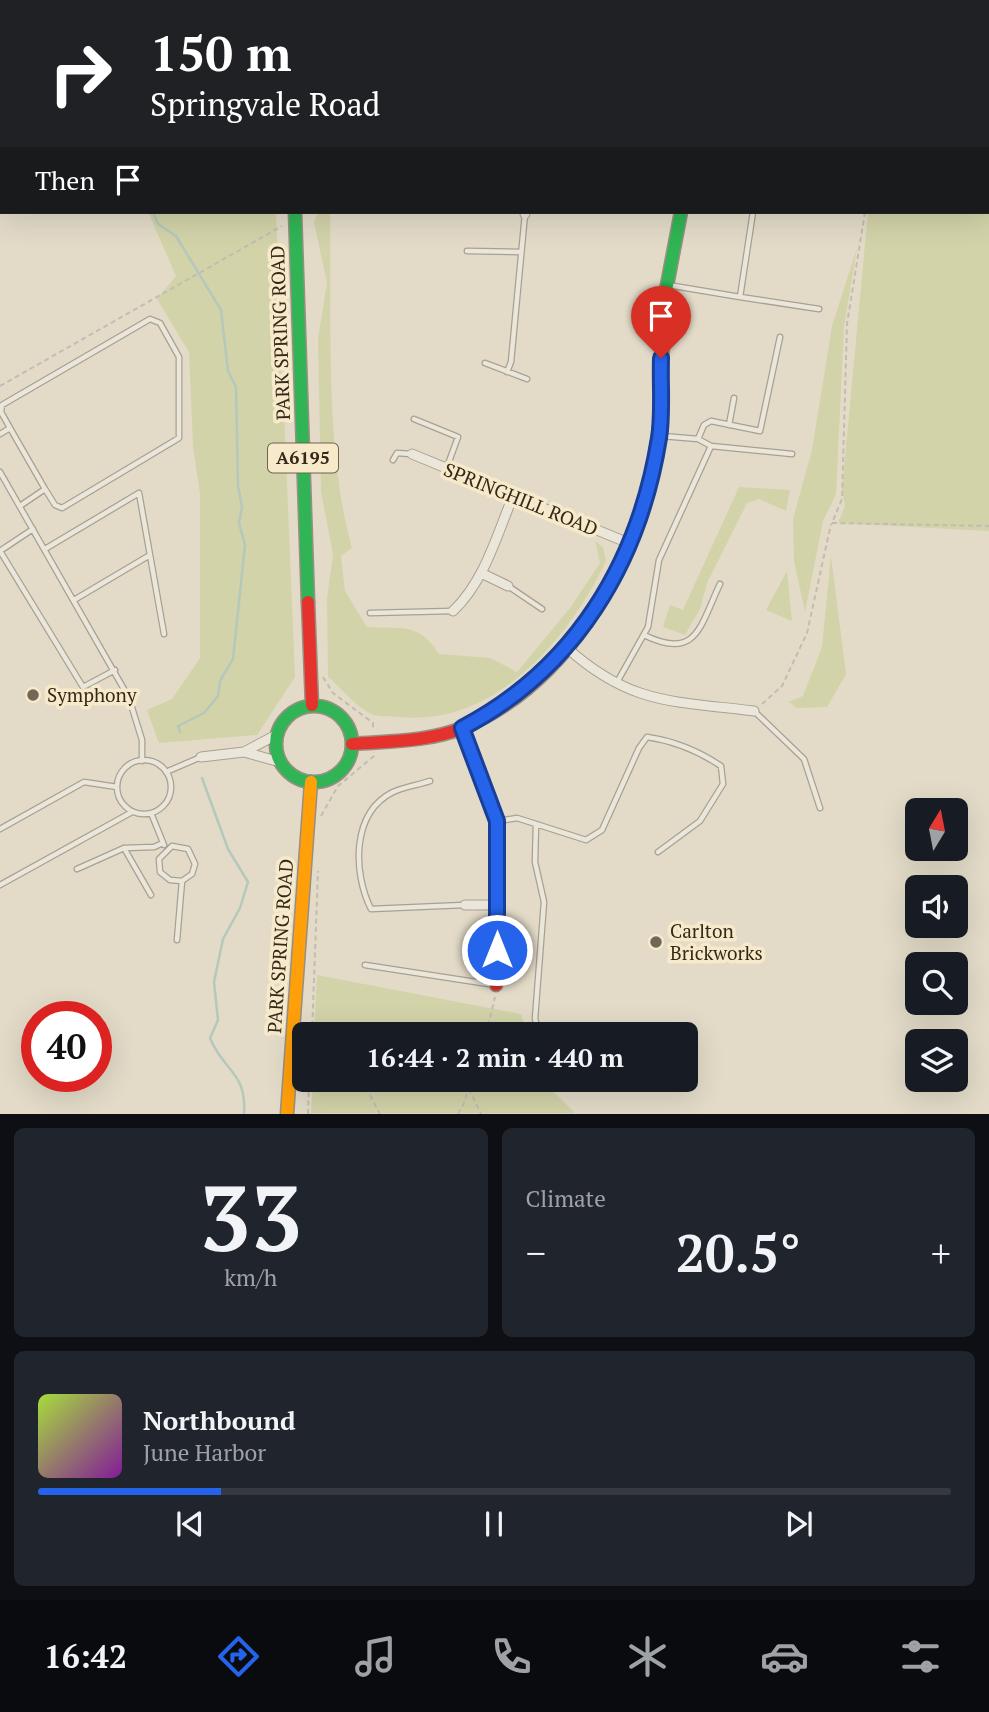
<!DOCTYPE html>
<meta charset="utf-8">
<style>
:root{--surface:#171b24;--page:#20242c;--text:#f1f3f6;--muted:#9ea1a6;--line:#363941;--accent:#2563eb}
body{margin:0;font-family:"PT Serif",serif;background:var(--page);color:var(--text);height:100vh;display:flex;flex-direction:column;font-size:26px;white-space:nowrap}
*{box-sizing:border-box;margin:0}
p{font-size:23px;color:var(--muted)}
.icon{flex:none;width:38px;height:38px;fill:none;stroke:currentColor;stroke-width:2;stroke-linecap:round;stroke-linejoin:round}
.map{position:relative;height:1114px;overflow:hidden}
.sheet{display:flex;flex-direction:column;gap:14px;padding:14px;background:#0d0f14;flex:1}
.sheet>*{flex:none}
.guide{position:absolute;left:0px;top:0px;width:990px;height:214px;box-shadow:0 7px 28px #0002;background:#202124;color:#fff;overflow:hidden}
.needle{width:46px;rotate:10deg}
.fabs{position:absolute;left:905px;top:798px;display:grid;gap:14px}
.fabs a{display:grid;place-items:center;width:63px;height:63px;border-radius:10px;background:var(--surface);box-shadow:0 7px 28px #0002;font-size:35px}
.speed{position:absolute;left:21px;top:1001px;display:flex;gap:14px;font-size:35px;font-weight:700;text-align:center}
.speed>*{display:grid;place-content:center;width:91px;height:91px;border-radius:50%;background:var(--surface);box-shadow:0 7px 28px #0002;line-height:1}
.speed .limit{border:10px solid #d22;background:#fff;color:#111}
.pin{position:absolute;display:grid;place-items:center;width:60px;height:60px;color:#fff;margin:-72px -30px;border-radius:50% 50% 50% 0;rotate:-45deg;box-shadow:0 0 7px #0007}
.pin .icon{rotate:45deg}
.me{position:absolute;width:77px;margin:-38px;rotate:0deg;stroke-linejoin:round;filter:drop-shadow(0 0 5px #0008)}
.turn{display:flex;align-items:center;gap:24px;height:147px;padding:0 35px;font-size:32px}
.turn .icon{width:91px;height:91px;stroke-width:2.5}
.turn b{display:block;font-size:49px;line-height:60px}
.then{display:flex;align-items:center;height:66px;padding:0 35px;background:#0003;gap:14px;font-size:26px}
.big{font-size:52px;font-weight:700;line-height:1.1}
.sheet .tile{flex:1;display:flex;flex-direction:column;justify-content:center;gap:10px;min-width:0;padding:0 24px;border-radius:10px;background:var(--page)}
.sheet .dial{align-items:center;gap:0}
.dial b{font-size:91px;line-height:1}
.song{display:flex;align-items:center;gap:21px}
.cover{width:84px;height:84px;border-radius:10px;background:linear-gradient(135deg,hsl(80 70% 55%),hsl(290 70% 35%))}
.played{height:7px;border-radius:4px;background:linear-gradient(90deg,var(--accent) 20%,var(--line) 20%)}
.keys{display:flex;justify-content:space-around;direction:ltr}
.heat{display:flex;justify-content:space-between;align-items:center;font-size:38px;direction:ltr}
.sheet .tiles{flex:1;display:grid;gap:14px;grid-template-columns:1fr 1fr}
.tile:last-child{grid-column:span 2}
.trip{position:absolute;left:292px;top:1022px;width:406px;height:70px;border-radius:10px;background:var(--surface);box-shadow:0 7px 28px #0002;font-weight:700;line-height:70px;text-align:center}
.dock{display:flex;height:112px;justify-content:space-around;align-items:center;background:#090b0e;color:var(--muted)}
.dock .icon{width:49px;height:49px}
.dock .current{color:var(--accent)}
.dock b{font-size:32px;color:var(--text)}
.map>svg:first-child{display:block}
.green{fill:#d2d3a9}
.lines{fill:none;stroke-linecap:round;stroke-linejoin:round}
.stream{stroke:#b4c8bc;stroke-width:2.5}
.lane-casing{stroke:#a8a092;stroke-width:7}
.street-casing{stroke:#a8a092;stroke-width:11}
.fast-casing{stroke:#978f82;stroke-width:15}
.slow-casing{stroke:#978f82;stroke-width:15}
.jam-casing{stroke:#978f82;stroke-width:15}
.path{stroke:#c3bcb1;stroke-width:2;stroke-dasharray:5 3.5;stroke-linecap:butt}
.lane{stroke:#ebe6da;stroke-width:4.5}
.street{stroke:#ebe6da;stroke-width:9}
.fast{stroke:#30b455;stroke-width:12}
.slow{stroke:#ff9f0a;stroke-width:12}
.jam{stroke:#e5322d;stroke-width:12}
.route-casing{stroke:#184099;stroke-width:18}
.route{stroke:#2563eb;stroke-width:12}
.poi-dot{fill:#726757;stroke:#f6eacb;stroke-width:2.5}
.labels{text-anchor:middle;stroke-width:7;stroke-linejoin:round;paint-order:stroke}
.shield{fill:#f6eacb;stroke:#6f624f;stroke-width:2}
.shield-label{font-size:18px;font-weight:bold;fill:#35281a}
.street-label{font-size:19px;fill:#35281a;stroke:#f6eacb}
.poi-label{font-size:19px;fill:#35281a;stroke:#f6eacb;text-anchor:start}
</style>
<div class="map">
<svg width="989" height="1114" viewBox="0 0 989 1114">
<rect width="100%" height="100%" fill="#e3dbc8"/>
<path class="green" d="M989,210v321l-151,-8 7,-17 -3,-16 26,-278z
M148,212h128l3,65 -5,39 9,71 12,290 -38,58 -98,8 -12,-33 25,-11 28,-41v-164l-7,-47 -4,-95 -32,-53 19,-23z
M318,212h12c2,104 -6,237 22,336l-11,8 4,35 22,36c34,2 52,-5 72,27l51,4 27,14 53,-64 30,-45 -5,-22 8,6 3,14c-37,78 -112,166 -206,156 -8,-1 -18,0 -26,-2 -16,-5 -33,-28 -46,-38l-1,-78 6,-45 -12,-62 -3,-153 9,-56 -13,-61z
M857,248l-13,79 -8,167 -13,27 -18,91 -11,-51 -1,-42 19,-69 20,-124z
M739,487l51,3 -4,21 -27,-12 -12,4 -40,80 -7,26 -15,26 -22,-8 7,-22 13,5z
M831,556l15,118 -19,33 -30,1 -8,-6 14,-6 19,-49z
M787,571l5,50 -26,-11z
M317,975l204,39 6,20h-213z
M313,1080h229l33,33h-264z"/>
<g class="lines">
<path class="stream" d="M110,0v2
M153,212l5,12 18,12 45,74 7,61 8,16 2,99 4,21 -3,16 6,22 -12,114 -13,22 -2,15 -14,17 -26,13 2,6
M202,778l26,71 20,33 -8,26 -17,31 -9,43 4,38 -8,18c13,33 37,34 34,76"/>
<defs>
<path id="lane" d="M838,2l1,-2
M954,2l3,-2
M467,251l54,1
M668,285l72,12 13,-85
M740,297l79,12
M485,363l42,16
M507,372l4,-10 14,-148
M414,419l44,18 -11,30
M729,425l5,-27
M10,428l-9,-16 1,-7 148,-86 10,4 19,34v81l-117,70 -7,-3 -10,-16
M0,434l10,-6 35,61 -25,17
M662,436l36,3 13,7 81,8
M698,439l6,-14 7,-4 49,10 20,-94
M393,460l4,-7 14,1
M0,472l129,226 13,42v21
M45,549l94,-56 11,62 -76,45
M0,551l83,136 32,-17
M0,551l33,-22
M150,555l14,79
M508,586l34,23
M370,613l82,-2
M644,635c53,26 56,-9 76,-51
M616,684l32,-57 11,-67 52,-114
M754,711l50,48 16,49
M117 787a27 27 0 1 1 54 0a27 27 0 1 1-54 0Z
M166,772l35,-15
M430,781c-12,4 -26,6 -37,11 -42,21 -40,81 -22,117l93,-4
M151,813l13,32
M498,821l19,-3 69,22 16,-10 37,-82 8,-11c28,4 50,13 74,29l2,18 -23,37 -42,31
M536,824l-1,38 9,40 -9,117 5,15
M0,829l84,-47 33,5
M124,848l27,47
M77,869l47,-21 30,-1 9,-4
M0,885l132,-73
M177,940l5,-59 10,-7 3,-10 -7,-15 -16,-3 -13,13 1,13 10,8 12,1
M365,965l130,20"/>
<path id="street" d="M783,0l5,2
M964,0l2,2
M525,212v2
M412,454l219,90
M481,573l27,13
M453,611c31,-29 44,-76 60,-115
M566,647c64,58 107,54 188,64
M244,752l36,10
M201,757l43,-5 32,-17
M465,905h32"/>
<path id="fast" d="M288,0v2
M747,0v2
M295,212l13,390
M653,467l7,-42 4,-124 17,-89
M276 744a38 38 0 1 1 76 0a38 38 0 1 1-76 0Z"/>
<path id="slow" d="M287,1114l24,-332"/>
<path id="jam" d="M308,602l4,103
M462,728l35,93 -1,164
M352,744c36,-3 76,-2 110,-16 102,-42 170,-156 191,-261"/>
</defs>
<use href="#lane" class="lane-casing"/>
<use href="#street" class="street-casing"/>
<use href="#fast" class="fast-casing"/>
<use href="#slow" class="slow-casing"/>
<use href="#jam" class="jam-casing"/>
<path class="path" d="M127,0v2
M944,2v-2
M865,212l-18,112 -5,175 -10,24 157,3
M0,386l282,-160
M323,677l10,16 40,30v6
M762,704l20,-18 25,-53 24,-109
M321,816l17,-30 36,-30v-4
M312,1034l6,-163
M486,1034l9,-37
M362,1080l18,34
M469,1089l12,25
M308,1114l1,-34
M458,1114l7,-13 5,-21"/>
<use href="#lane" class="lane"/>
<use href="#street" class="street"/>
<use href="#fast" class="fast"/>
<use href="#slow" class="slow"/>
<use href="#jam" class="jam"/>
</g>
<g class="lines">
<defs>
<path id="route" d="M497,950v-129l-35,-93c113,-59 177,-165 197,-290 4,-25 1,-54 2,-80"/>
</defs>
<use href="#route" class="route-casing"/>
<use href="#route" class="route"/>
</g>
<g class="poi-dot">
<circle cx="33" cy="695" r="7"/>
<circle cx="656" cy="942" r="7"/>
</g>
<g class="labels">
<rect class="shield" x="268" y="443.5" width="70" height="29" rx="5"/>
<g class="shield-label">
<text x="303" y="464">A6195</text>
</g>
<g class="street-label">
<text transform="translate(280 333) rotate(-92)" y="7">PARK SPRING ROAD</text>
<text transform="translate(521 499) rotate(22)" y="7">SPRINGHILL ROAD</text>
<text transform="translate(280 946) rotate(-86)" y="7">PARK SPRING ROAD</text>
</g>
<g class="poi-label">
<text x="47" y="702">Symphony</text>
<text x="670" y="938">Carlton<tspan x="670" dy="22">Brickworks</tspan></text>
</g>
</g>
</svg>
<div class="fabs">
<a><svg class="needle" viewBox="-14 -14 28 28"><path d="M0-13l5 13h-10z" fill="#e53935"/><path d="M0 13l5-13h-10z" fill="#9ea1a6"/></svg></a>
<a><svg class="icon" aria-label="sound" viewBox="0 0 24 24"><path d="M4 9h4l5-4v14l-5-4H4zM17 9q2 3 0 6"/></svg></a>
<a><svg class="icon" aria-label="search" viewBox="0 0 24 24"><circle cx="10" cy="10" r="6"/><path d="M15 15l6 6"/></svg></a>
<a><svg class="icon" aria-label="layers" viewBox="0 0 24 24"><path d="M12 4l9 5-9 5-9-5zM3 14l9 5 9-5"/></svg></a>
</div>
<div class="speed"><div class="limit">40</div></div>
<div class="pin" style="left:661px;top:358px;background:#d93025"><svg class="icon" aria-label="arrive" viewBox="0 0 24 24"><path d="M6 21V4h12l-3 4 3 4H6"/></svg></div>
<svg class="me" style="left:497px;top:950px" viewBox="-20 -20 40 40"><circle r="17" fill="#2563eb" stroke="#fff" stroke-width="3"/><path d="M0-11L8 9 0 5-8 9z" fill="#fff"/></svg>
<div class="trip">16:44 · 2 min · 440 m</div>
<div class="guide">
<div class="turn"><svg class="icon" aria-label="right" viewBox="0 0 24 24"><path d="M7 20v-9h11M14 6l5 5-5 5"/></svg><div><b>150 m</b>Springvale Road</div></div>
<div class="then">Then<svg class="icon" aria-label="arrive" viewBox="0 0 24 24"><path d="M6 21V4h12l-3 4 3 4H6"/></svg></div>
</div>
</div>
<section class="sheet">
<div class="tiles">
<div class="tile dial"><b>33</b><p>km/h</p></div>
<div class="tile"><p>Climate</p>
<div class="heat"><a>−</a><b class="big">20.5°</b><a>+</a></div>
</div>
<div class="tile">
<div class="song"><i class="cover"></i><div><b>Northbound</b><p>June Harbor</p></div></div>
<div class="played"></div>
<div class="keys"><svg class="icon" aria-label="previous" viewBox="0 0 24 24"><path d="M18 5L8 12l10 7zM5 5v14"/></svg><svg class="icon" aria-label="pause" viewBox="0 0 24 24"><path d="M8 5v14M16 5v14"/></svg><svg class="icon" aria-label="next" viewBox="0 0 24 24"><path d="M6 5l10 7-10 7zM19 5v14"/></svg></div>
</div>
</div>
</section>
<nav class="dock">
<b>16:42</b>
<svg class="icon current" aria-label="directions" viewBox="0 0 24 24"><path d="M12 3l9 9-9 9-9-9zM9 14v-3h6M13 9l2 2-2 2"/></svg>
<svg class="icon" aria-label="music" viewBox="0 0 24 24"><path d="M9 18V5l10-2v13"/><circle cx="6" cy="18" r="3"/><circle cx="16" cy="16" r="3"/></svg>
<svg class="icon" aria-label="phone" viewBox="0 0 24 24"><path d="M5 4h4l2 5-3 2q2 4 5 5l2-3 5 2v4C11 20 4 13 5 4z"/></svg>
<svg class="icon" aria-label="climate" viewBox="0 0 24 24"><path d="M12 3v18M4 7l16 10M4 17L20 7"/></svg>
<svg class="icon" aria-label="car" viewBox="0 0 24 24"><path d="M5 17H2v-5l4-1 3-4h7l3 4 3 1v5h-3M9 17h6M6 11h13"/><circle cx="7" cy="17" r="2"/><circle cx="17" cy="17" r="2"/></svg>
<svg class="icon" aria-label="filters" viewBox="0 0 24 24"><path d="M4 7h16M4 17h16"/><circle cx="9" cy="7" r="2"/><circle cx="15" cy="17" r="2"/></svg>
</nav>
